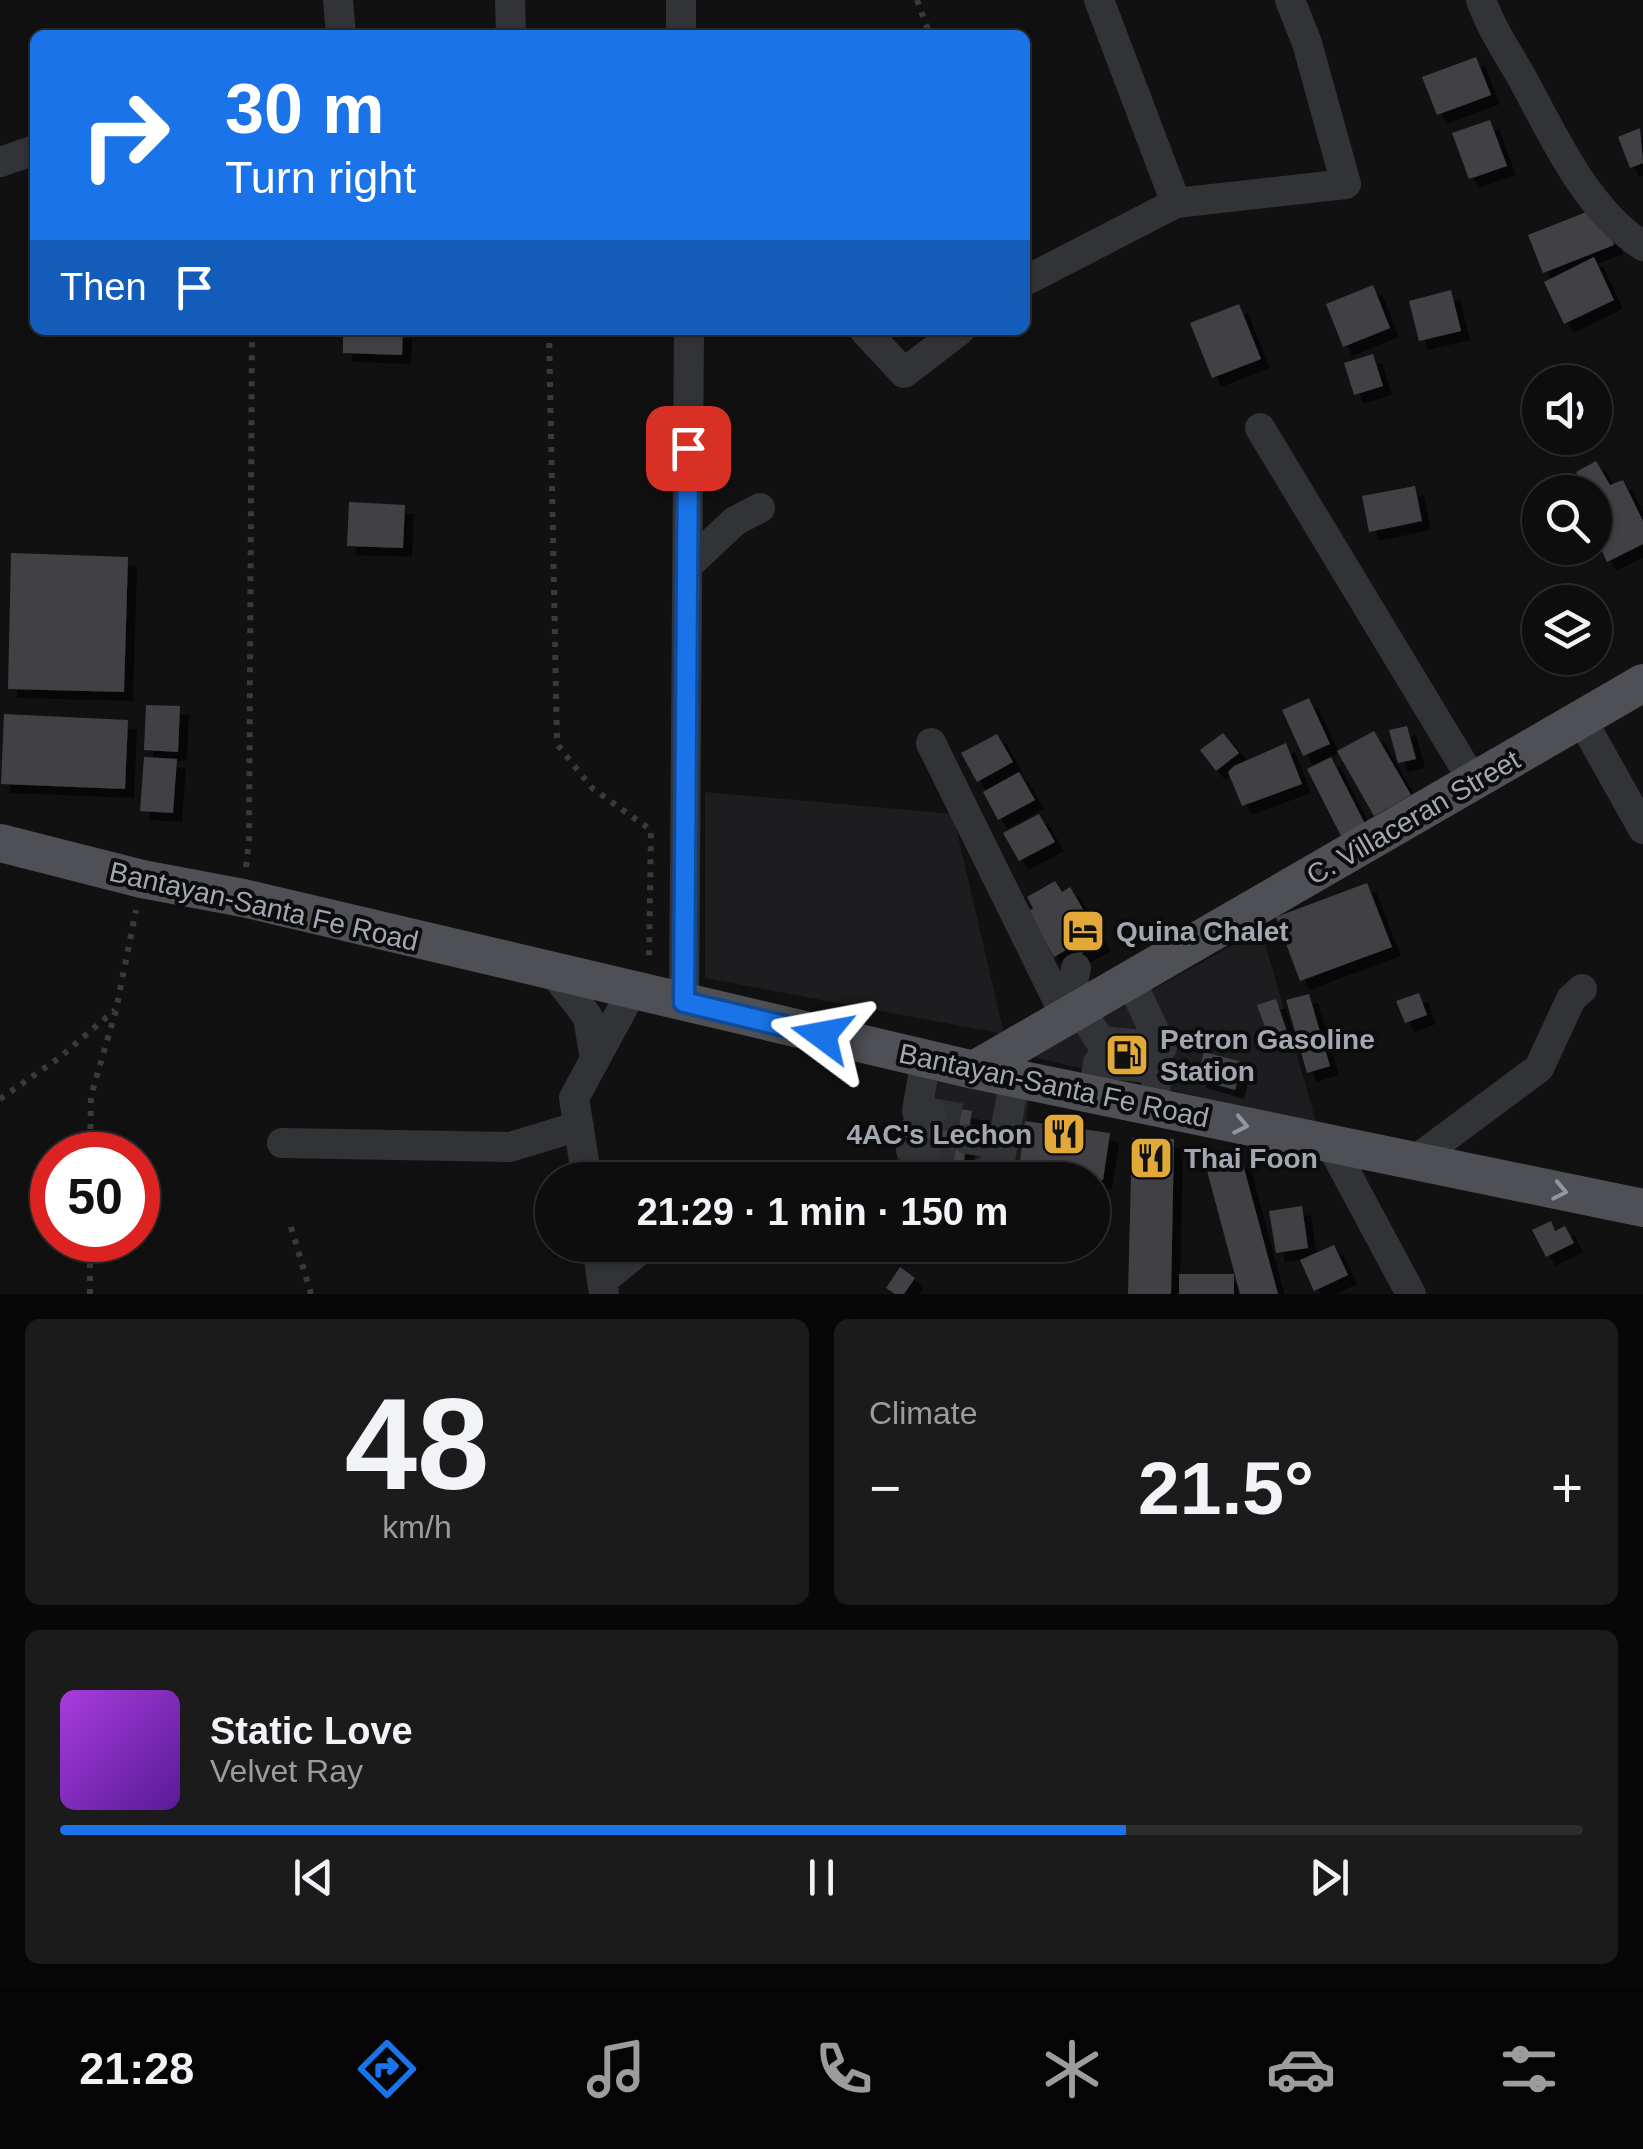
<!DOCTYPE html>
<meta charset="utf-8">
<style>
:root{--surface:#0d0d0e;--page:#1b1b1c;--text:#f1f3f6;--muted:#9a9c9e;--line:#2d2d2e;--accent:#1a73e8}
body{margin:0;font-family:Helvetica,sans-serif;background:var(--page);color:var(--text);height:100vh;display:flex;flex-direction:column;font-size:38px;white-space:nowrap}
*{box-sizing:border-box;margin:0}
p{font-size:32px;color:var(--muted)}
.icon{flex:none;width:55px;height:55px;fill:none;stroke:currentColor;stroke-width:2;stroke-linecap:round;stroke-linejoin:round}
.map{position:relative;height:1294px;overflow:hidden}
.sheet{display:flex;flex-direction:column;gap:25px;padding:25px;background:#070708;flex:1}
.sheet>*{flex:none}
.top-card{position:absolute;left:30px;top:30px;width:1000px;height:305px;border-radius:15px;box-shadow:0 2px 8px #0004,0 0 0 2px var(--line);background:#1a73e8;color:#fff;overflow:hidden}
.fabs{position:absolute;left:1522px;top:365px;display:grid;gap:20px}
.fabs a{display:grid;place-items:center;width:90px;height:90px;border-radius:50%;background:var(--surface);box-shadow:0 2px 8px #0004,0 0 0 2px var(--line);font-size:50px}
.speed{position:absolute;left:30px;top:1132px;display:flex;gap:20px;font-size:50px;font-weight:700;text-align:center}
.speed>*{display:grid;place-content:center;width:130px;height:130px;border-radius:50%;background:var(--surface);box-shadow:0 2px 8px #0004,0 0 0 2px var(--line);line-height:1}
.speed .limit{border:15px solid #d22;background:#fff;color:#111}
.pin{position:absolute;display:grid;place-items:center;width:85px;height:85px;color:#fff;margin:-42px;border-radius:20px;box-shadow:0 5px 15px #0006}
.me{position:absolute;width:110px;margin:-55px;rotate:283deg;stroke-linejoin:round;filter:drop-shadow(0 0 8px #0008)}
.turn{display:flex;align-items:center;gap:35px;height:210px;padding:0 30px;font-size:45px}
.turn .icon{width:130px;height:130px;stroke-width:2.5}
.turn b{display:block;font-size:70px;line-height:85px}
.then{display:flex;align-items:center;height:95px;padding:0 30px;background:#0003;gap:20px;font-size:38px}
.big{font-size:75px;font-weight:800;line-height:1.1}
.sheet .tile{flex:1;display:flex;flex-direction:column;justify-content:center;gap:15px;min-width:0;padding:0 35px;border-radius:15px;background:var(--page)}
.sheet .dial{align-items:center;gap:0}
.dial b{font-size:130px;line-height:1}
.song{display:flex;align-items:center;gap:30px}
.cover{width:120px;height:120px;border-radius:15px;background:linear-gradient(135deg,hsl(280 70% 55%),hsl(270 70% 35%))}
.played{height:10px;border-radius:5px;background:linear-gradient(90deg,var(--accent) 70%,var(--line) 70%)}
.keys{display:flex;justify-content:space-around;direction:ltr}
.heat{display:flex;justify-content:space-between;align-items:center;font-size:55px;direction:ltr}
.sheet .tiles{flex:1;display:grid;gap:25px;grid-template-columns:1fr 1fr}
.tile:last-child{grid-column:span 2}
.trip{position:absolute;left:535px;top:1162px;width:575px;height:100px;border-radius:50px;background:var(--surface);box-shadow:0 2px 8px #0004,0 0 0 2px var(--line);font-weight:800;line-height:100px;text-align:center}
.tabs{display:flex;height:160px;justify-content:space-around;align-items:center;background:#050506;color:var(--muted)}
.tabs .icon{width:70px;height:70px}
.tabs .selected{color:var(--accent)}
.tabs b{font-size:45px;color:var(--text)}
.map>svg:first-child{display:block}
.built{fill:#1d1d1f}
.building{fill:#404145;filter:url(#shadow)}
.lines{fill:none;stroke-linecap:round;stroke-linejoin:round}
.minor-tunnel{stroke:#2e2f32;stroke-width:30;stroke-dasharray:30 15;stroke-linecap:butt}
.path{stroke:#383a3e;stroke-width:6;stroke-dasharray:5 8;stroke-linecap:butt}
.minor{stroke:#323337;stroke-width:30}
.major{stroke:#4e5055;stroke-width:38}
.oneway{stroke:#92969f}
.route-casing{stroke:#114b97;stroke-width:25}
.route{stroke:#1a73e8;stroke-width:18}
.labels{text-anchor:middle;stroke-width:8;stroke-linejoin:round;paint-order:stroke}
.street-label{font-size:28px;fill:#a3a7b2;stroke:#0c0c0d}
.poi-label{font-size:28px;font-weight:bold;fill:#a3a7b2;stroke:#0c0c0d;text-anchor:start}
</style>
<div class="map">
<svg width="1643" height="1294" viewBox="0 0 1643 1294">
<defs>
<filter id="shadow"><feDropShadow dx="9" dy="9" stdDeviation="0" flood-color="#0009"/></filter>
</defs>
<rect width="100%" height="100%" fill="#111112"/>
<path class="built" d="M705,792l248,22 51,220 -299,-56z
M1261,929l56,196 -284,-68z
M911,1070l120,19 -15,91h-123z"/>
<path class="building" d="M1476,57l15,38 -54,20 -15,-38z
M1490,120l17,46 -38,13 -17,-46z
M1640,128l3,35 -13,5 -12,-31z
M1599,207l15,38 -71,28 -15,-38z
M1594,257l20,43 -50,24 -20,-42z
M1373,285l17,43 -47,19 -17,-43z
M1451,290l10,41 -42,10 -10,-40z
M1239,304l22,55 -49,19 -22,-55z
M343,330h60l-1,25 -59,-2z
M1373,354l10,32 -29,9 -10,-32z
M1596,461l14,24 13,-5 20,41v23l-36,18 -12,-26v-44h-8l-11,-20z
M1415,486l7,35 -53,11 -7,-36z
M349,502l56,3 -2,43 -56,-2z
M11,553l117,4 -4,135 -116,-3z
M1309,698l21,46 -27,12 -21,-46z
M146,705l34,1 -2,46 -34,-2z
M4,714l124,6 -3,69 -124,-5z
M1407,726l9,33 -18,4 -9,-33z
M1374,731l37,64 -37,21 -37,-65z
M1223,733l16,20 -23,18 -16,-21z
M997,734l16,28 -36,20 -16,-29z
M1286,743l16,41 -60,22 -14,-34 6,-6z
M144,757l33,2 -4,54 -33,-2z
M1331,757l34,67 -24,12 -34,-67z
M1019,772l16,28 -37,20 -15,-28z
M1039,814l16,28 -36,19 -16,-28z
M1055,881l7,11 8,-5 32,55 -23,13 -6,-9 -19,11 -26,-45 5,-4 -6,-11z
M1367,883l25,64 -92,34 -24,-64z
M1419,993l8,22 -22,8 -9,-22z
M1309,994l21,72 -23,7 -21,-73z
M1276,999l12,36 -18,6 -13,-36z
M1204,1052l38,10 -7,28 -38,-11z
M933,1104l39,7 -9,55 -39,-7z
M1025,1121l85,12 -7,47 -84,-12z
M1132,1138l42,1 -3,155h-43z
M1241,1157l37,137h-38l-34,-127z
M1302,1206l6,42 -32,5 -7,-42z
M1551,1221l4,10 10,-5 9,17 -28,14 -14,-27z
M1334,1245l14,30 -34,16 -14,-31z
M900,1267l15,11 -11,16h-9l-9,-6z
M1179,1274h55v20h-55z"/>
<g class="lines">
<path class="minor-tunnel" d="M931,1113l39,7
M925,1152l39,7"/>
<path class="path" d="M917,0l13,35
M549,330l8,414 35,44 59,42 -2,133
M246,867l3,-27 3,-510
M0,1099l59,-41 56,-48
M90,1155l1,-59 25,-86 20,-100
M291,1227l20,67
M90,1294v-54"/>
<path class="minor" d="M338,0l3,35
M510,0l1,35
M681,0v35
M1099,0l77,203
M1481,0c10,28 25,50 40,76 32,58 64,133 122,170
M0,162l35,-12
M1025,281l151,-78 170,-19 -39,-141 -17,-43
M864,330l40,43 56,-43
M1260,428l213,353
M687,566l48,-45 25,-13
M1582,720l61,109
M931,743l135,274 10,-49
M554,973l34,44 7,42
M684,1003l5,-673
M1080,1009l20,32 62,6 -31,-65
M926,1059l-9,52 14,2
M1093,1094l5,-31 61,6 -7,37
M914,1130l-3,20 14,2
M967,1139l36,6
M282,1143l228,4 69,-21
M1330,1143l81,151
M1414,1161l125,-93 32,-69 11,-10
M587,1180l-13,-82 58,-107
M969,1180l30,-15 16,-87
M597,1245l7,49
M603,1280l43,-35"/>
<path class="major" d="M0,843l142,36 101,19 731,172 669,138
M974,1070l669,-387"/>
</g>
<defs><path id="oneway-chevron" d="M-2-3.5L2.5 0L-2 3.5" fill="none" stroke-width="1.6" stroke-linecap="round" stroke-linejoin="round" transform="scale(2.5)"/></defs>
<g class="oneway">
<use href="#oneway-chevron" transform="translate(1241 1125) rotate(12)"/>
<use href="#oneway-chevron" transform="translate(1560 1191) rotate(12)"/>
</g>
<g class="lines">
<defs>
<path id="route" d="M688,448l-4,554 138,33"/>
</defs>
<use href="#route" class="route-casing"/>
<use href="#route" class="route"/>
</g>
<defs>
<symbol id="hotel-square" viewBox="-11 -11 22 22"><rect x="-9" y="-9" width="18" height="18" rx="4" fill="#e2a939" stroke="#0c0c0d"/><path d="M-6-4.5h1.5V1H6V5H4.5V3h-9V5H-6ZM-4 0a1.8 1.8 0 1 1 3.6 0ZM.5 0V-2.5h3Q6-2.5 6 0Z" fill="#111"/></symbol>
<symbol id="fuel-square" viewBox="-11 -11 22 22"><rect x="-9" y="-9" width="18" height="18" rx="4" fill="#e2a939" stroke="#0c0c0d"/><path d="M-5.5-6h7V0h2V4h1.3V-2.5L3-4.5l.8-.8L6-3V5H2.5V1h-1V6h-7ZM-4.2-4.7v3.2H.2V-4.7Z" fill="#111"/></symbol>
<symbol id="restaurant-square" viewBox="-11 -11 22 22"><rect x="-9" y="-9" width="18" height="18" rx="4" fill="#e2a939" stroke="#0c0c0d"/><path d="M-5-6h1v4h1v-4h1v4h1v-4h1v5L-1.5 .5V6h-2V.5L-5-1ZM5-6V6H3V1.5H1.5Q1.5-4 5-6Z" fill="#111"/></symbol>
</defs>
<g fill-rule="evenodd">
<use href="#hotel-square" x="1058" y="906" width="50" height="50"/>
<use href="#fuel-square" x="1102" y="1030" width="50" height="50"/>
<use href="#restaurant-square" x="1039" y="1109" width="50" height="50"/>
<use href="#restaurant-square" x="1126" y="1133" width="50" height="50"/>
</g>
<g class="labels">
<g class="street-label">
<text transform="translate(1413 817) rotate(-30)" y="10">C. Villaceran Street</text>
<text transform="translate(264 906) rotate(13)" y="10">Bantayan-Santa Fe Road</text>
<text transform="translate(1054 1085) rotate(12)" y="10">Bantayan-Santa Fe Road</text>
</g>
<g class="poi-label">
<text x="1116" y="941">Quina Chalet</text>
<text x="1160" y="1049">Petron Gasoline<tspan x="1160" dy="32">Station</tspan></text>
<text x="1032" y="1144" text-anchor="end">4AC's Lechon</text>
<text x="1184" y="1168">Thai Foon</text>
</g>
</g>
</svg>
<div class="fabs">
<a><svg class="icon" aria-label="sound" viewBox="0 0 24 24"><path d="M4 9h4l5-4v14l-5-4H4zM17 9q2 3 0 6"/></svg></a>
<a><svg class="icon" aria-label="search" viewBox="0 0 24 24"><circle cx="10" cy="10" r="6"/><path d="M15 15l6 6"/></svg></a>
<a><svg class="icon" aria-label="layers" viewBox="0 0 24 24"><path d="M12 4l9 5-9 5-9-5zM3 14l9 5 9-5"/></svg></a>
</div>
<div class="speed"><div class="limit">50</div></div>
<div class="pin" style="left:688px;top:448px;background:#d93025"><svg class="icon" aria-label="arrive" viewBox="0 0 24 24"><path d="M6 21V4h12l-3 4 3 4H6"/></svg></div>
<svg class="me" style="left:822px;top:1035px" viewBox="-20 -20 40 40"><path d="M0-17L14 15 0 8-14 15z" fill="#1a73e8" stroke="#fff" stroke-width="4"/></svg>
<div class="trip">21:29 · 1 min · 150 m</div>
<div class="top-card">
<div class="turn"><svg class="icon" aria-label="right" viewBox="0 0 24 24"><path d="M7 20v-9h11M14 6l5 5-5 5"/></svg><div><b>30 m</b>Turn right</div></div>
<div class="then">Then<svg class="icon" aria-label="arrive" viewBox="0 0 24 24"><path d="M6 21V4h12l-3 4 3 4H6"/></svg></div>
</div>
</div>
<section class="sheet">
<div class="tiles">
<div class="tile dial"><b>48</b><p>km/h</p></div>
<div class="tile"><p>Climate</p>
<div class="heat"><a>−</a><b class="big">21.5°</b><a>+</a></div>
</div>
<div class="tile">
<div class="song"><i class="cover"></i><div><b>Static Love</b><p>Velvet Ray</p></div></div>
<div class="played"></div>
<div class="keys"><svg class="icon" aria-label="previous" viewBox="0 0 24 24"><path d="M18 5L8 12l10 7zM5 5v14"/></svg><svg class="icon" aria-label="pause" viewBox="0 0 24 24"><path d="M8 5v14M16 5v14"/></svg><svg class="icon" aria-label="next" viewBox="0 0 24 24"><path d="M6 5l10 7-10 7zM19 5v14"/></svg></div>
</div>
</div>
</section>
<nav class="tabs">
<b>21:28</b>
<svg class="icon selected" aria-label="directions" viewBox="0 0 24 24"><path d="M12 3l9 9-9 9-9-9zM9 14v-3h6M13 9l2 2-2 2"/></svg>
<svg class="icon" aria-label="music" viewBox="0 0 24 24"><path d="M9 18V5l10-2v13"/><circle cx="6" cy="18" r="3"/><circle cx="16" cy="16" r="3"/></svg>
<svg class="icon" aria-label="phone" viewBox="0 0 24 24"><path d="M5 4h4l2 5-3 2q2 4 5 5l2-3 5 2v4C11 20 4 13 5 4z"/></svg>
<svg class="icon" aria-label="climate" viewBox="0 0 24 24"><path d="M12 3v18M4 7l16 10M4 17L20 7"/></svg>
<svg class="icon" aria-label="car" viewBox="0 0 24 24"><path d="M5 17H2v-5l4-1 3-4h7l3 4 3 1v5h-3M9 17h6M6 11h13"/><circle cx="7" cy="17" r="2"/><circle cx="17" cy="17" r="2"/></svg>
<svg class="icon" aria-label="filters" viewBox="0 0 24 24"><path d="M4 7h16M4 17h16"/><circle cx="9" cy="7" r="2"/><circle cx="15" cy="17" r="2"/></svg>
</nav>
